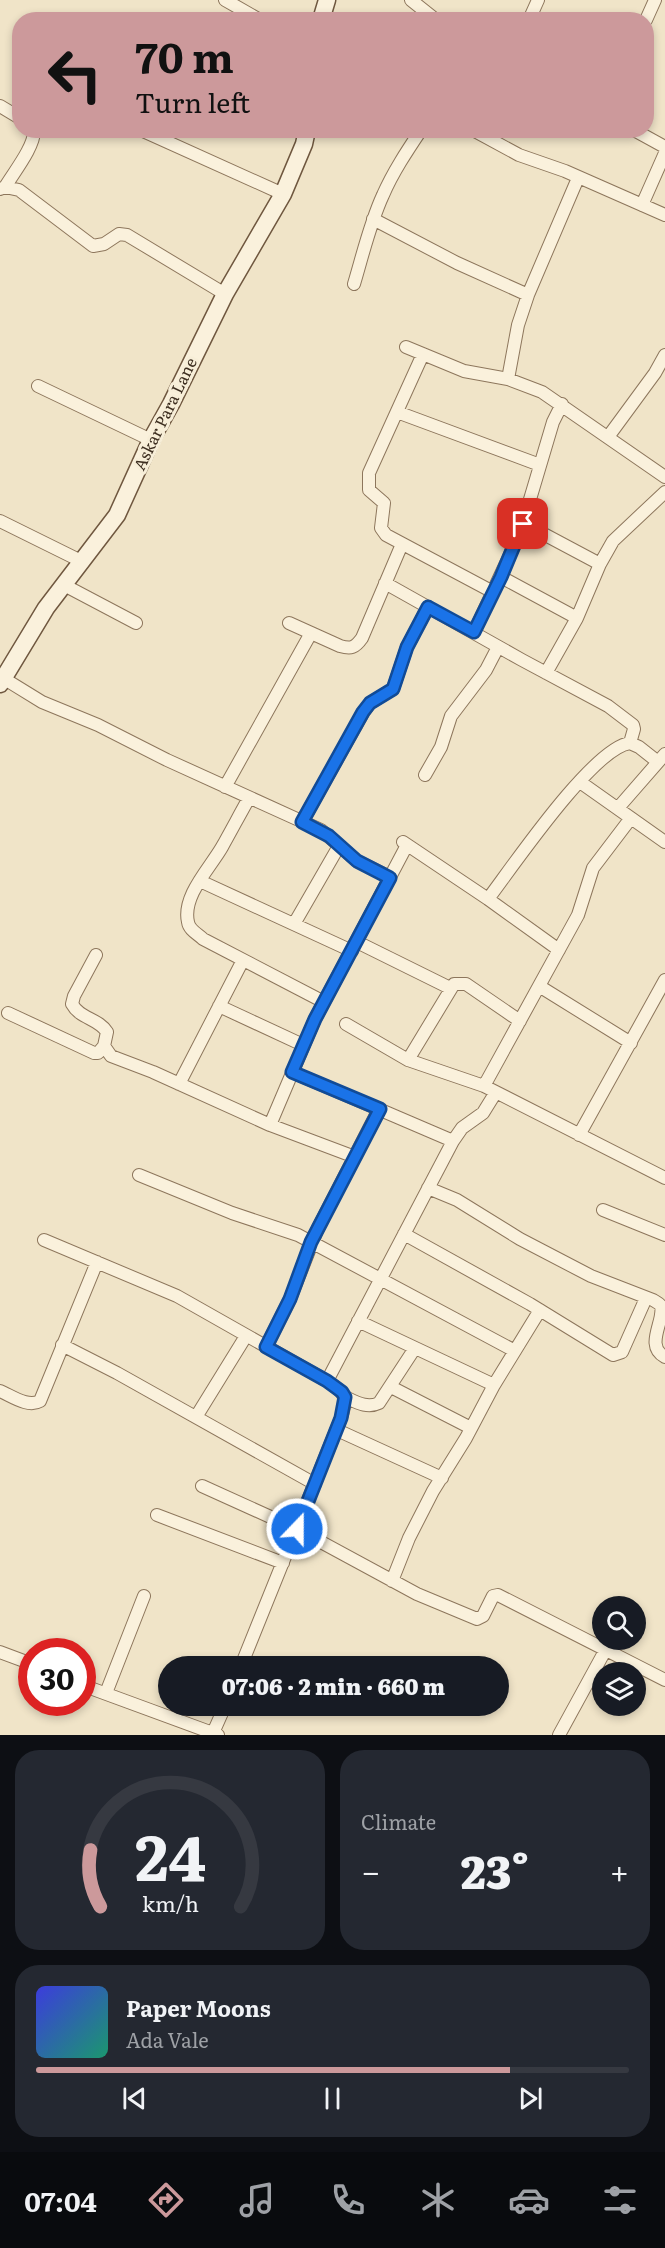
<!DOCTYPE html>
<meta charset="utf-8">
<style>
:root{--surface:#171b24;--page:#242831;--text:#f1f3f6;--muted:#9ea1a6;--line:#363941;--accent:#cc999b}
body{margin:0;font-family:Literata,serif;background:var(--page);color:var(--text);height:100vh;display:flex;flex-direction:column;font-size:22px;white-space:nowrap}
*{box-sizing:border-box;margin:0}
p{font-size:20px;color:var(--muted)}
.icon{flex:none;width:33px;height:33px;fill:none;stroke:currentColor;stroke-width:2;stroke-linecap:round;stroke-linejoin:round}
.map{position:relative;height:1735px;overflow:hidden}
.sheet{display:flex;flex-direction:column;gap:15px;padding:15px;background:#0d0f14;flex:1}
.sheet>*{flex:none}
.top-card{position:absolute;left:12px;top:12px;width:642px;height:126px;border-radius:24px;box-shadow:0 3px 9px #0003;background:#cc999b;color:#111;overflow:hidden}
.tools{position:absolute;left:592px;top:1596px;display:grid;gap:12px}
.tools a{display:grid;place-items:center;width:54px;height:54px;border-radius:50%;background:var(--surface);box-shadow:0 3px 9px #0003;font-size:30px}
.speed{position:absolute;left:18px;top:1638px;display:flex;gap:12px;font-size:30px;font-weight:700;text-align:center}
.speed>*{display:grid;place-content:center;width:78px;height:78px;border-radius:50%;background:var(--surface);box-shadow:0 3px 9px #0003;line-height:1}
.speed .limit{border:9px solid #d22;background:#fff;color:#111}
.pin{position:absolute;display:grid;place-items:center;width:51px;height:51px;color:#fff;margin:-26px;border-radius:12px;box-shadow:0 3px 9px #0006}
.me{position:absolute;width:66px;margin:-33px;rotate:22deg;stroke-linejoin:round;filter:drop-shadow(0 0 4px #0008)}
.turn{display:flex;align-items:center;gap:21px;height:126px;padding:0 24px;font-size:27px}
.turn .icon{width:78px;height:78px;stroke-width:2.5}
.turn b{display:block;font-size:42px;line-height:51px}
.big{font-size:45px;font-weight:800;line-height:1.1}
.sheet .tile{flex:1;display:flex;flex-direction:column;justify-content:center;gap:9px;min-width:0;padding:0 21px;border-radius:24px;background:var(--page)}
.sheet .dial{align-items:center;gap:0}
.dial svg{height:156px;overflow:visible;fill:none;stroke:var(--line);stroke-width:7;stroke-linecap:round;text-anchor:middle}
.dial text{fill:var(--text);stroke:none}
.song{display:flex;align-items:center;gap:18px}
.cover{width:72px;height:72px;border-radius:9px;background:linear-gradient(135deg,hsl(240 70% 55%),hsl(160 70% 35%))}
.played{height:6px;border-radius:3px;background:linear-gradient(90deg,var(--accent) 80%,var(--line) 80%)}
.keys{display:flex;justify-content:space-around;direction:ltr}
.heat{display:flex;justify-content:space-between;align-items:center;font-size:33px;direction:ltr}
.sheet .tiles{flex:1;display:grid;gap:15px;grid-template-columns:1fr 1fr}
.tile:last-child{grid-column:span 2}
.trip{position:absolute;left:158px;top:1656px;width:351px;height:60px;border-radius:30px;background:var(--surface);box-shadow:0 3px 9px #0003;font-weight:800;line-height:60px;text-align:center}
.tab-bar{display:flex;height:96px;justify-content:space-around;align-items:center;background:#090b0e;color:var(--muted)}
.tab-bar .icon{width:42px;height:42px}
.tab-bar .current{color:var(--accent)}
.tab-bar b{font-size:27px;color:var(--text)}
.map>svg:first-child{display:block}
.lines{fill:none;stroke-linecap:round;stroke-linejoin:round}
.street-casing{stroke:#8d765c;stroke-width:14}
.secondary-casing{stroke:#6f573f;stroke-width:19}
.street{stroke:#faf1dc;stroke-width:12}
.secondary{stroke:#faf1dc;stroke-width:16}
.route-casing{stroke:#114b97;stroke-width:15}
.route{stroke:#1a73e8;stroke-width:10}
.labels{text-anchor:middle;stroke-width:6;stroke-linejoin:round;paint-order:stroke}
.street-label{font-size:16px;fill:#3d2e20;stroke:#f7eed8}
</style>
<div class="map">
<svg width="665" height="1735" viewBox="0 0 665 1735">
<rect width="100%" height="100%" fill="#f0e4c8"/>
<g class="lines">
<defs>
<path id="street" d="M225,0l35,20
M411,0l25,20
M529,20l9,-20
M646,20l9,-20
M0,106l20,12
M141,130l142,64
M473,130l46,25 46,16 100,44
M634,130l31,17
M5,187c9,-15 30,-41 29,-57
M0,189l5,-2 14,3 74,56 11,-2 15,-10 8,1 98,59
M642,205l23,-52
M373,219l84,44 71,32
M354,284c9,-30 16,-61 29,-89 10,-23 24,-44 38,-65
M406,347l58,24 44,8 34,13 123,85
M423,354l-54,119v17l15,13 -3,25 5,7 107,57
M508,379l10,-54 10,-30 50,-117
M38,386l113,54
M397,412l143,53
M608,437l47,-64 10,-18
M0,521l83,41
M523,523l77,41
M501,577l76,41
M385,583l137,77 86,46 25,19 1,4 -4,14
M64,585l72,38
M289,623l51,23c11,3 15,2 22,-8l40,-94
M474,632l46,-99 33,-111 9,-18
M546,673l31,-55 23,-54 13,-23 52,-49
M3,678l39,24 56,23 69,35 154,70 36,31 33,16
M425,775l16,-28 10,-31 35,-46 12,-23
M580,782l85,60
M225,787l86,-154
M249,798c-9,16 -18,33 -27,49 -12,21 -40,49 -34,75 1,8 10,12 15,17l121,63
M618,808l47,-54
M302,822l61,-109 7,-10 23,-14 14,-42 21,-40
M403,842l85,57 71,51
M200,881l152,70
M488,899c25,-33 105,-151 142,-156l9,4 19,15
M294,924l45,-78
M357,942l93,46
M96,955l-22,41 -2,8c8,15 26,14 35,28l-3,14 7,10 42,16 117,53 85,32
M539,986l92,57
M219,1006l84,39
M8,1013l86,40h4l6,-7
M346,1024l62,36 76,26 181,92
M408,1060l46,-76h12l54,37
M292,1072l161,69
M179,1084l64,-124
M484,1086l94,-171 15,-47 38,-50
M270,1125l45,-106 92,-174
M579,1135l86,-155
M139,1175l93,38 66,22 217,116
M428,1188l29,12 63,39 71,37 62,24c3,2 6,3 8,6 4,15 -17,40 4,51
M603,1210l62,25
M404,1234l126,70 83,51 9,-3 24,-54
M44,1240l133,56 150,85c18,12 21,15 14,37l-100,248
M358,1321l136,64
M62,1345l55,28 198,111
M266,1347l24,-48 28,-71 61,-119
M327,1381l126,-240 9,-13 21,-15 13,-21
M391,1387l80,41
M0,1391c12,5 28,17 40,10l57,-139
M345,1397c11,5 22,12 34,6l36,-55
M196,1417l50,-81
M337,1430l105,48
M202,1486l95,43 120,65 60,25 6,-3 10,-20 5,-1 167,85
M157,1515l126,48
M392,1581l17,-43 24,-47 33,-53 28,-53 46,-75
M0,1652l32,12
M82,1685l136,50
M106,1693l38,-97
M213,1733l12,-27
M559,1735l47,-86"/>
<path id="secondary" d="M321,20l6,-20
M0,684l46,-76 71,-93 34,-75 20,-36 54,-110 58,-100 21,-50 3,-14"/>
</defs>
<use href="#street" class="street-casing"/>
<use href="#secondary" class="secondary-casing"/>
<use href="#street" class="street"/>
<use href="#secondary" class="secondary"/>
</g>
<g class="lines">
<defs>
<path id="route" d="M297,1529l44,-111 4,-21 -3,-5 -15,-11 -61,-34 24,-48 21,-57 69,-133 -88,-37 23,-53 75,-141 -33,-17 -28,-25 -27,-14 61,-110 7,-9 23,-14 14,-42 21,-40 46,25 27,-55 22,-53"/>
</defs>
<use href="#route" class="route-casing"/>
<use href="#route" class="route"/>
</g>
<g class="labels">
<g class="street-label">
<text transform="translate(165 414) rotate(-64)" y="6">Askar Para Lane</text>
</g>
</g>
</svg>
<div class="tools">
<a><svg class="icon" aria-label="search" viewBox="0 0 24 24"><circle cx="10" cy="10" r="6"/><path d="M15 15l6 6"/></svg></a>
<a><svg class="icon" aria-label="layers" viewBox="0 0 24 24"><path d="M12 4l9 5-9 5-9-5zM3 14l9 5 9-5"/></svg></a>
</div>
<div class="speed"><div class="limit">30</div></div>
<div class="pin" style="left:523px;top:524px;background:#d93025"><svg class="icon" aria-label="arrive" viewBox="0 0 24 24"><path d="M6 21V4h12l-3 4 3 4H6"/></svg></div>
<svg class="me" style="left:297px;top:1529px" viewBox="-20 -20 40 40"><circle r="17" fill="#1a73e8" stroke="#fff" stroke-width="3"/><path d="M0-11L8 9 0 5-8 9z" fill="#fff"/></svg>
<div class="trip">07:06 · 2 min · 660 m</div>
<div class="top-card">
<div class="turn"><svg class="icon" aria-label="left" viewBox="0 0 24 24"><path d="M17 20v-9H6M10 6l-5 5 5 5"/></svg><div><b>70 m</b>Turn left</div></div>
</div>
</div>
<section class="sheet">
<div class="tiles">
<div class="tile dial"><svg viewBox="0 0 100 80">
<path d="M14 69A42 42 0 1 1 86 69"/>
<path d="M14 69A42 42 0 0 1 9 40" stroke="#cc999b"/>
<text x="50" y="56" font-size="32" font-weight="700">24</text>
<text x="50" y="72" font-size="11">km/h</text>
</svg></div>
<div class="tile"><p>Climate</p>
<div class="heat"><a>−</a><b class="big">23°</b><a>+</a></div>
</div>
<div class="tile">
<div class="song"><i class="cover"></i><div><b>Paper Moons</b><p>Ada Vale</p></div></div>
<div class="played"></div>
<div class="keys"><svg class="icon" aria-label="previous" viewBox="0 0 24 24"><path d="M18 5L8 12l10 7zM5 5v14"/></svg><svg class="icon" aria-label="pause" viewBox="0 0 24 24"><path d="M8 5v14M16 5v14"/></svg><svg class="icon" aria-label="next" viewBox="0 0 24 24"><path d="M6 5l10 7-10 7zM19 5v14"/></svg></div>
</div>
</div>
</section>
<nav class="tab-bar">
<b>07:04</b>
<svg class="icon current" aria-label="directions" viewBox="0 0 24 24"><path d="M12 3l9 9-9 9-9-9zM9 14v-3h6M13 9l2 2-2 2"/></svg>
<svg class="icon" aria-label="music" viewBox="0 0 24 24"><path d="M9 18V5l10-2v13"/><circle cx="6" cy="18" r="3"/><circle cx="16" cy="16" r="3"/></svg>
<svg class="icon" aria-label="phone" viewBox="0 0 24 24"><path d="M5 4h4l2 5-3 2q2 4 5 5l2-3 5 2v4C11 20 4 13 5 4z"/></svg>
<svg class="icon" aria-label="climate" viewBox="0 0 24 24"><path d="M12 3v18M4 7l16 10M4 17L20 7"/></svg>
<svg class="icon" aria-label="car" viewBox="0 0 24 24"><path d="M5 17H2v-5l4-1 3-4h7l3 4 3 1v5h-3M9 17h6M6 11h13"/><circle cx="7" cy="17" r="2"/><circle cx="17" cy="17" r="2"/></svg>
<svg class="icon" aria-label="filters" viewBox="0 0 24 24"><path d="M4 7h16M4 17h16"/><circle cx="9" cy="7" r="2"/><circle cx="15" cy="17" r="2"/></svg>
</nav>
